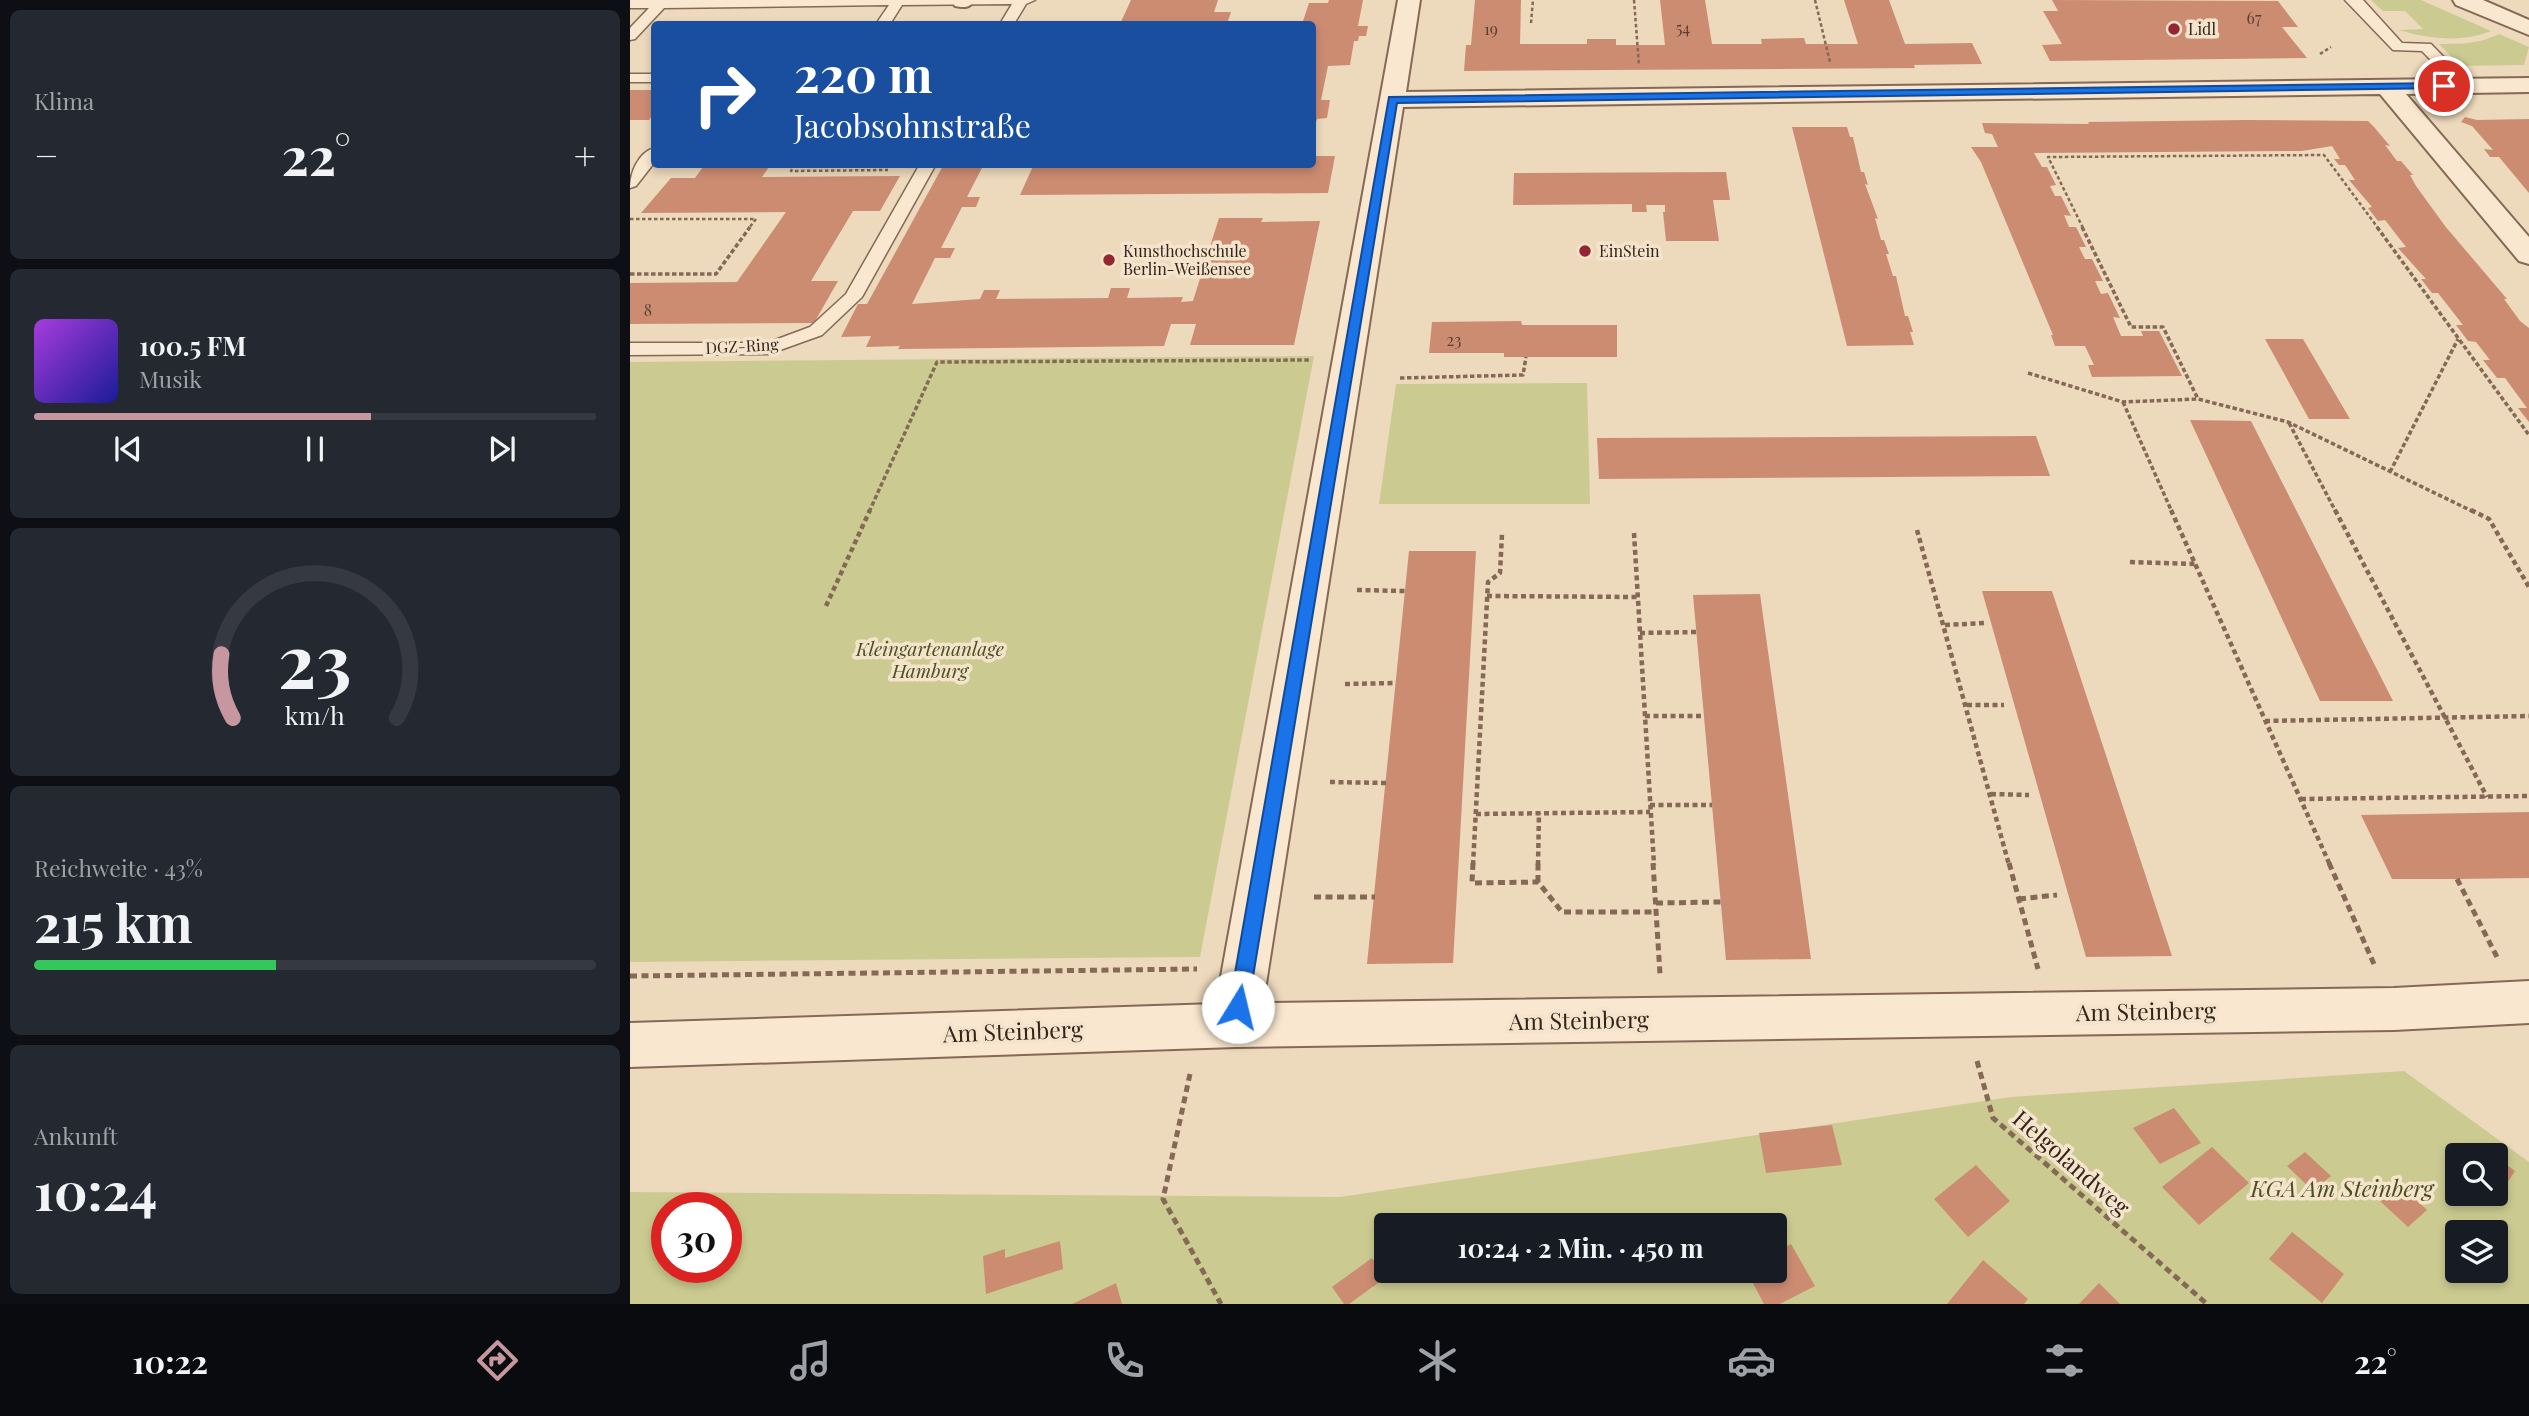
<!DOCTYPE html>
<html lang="de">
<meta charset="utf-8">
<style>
:root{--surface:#171b24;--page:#242831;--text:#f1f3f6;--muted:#9ea1a6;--line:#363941;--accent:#c7979f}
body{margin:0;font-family:"Playfair Display",serif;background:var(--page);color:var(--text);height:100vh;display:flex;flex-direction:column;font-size:26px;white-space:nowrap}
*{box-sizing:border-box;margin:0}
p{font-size:23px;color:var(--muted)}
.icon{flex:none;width:38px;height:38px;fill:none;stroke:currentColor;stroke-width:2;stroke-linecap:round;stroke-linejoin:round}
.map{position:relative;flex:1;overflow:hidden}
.sheet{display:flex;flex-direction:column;gap:10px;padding:10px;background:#0d0f14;width:630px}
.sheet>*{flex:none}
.guide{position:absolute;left:21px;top:21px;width:665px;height:147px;border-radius:7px;box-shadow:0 4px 10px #0003;background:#1a4fa0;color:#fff;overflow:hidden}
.fabs{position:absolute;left:1815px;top:1143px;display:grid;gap:14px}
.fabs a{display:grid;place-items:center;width:63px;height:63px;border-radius:7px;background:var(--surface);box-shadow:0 4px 10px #0003;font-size:35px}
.speed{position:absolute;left:21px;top:1192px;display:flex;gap:14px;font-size:35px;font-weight:700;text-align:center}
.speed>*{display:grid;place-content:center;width:91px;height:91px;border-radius:50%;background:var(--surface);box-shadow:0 4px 10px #0003;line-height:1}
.speed .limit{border:10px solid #d22;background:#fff;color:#111}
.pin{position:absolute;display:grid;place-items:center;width:60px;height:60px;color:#fff;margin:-30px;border:4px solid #fff;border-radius:50%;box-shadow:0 2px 7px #0007}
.me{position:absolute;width:77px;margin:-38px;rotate:9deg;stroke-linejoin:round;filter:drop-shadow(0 0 5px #0008)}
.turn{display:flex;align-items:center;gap:24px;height:147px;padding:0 28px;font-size:32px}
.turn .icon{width:91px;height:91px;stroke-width:2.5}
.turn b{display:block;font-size:49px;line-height:60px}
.big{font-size:52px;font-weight:700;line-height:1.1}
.sheet .card{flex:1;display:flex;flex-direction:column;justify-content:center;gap:10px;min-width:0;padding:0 24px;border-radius:10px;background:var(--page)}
.sheet .dial{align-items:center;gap:0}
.dial svg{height:182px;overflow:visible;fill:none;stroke:var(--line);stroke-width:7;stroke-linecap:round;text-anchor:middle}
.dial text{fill:var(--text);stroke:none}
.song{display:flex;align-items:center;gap:21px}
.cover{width:84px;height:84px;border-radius:10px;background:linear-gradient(135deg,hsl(280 70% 55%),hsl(240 70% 35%))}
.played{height:7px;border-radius:4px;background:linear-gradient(90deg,var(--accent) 60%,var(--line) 60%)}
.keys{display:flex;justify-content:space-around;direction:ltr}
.heat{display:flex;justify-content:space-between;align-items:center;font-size:38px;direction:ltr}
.charge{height:10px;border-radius:5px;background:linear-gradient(90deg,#34c759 43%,var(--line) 0)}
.trip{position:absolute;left:744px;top:1213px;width:413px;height:70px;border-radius:7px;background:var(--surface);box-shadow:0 4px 10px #0003;font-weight:700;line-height:70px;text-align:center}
.tab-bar{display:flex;height:112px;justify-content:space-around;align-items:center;background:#090b0e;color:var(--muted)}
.tab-bar .icon{width:49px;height:49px}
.tab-bar .selected{color:var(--accent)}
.tab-bar b{font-size:32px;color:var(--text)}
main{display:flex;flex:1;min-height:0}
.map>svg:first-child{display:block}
.green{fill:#cbcb91;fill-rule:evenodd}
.building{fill:#cc8c72}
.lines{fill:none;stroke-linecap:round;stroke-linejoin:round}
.service-casing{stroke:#856956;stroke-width:3}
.minor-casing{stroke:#856956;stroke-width:4}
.tertiary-casing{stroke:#856956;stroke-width:4}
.path-far3{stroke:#856956;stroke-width:2.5;stroke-dasharray:3.5 2.5;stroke-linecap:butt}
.path-far2{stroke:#856956;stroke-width:3.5;stroke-dasharray:4.5 2.5;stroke-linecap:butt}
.path-far1{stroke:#856956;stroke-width:4.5;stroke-dasharray:5 3.5;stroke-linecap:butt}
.path{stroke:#856956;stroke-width:5;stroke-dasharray:7 4.5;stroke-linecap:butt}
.service{fill:#f9e7cf;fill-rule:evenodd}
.minor{fill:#f9e7cf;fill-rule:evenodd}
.tertiary{fill:#f9e7cf;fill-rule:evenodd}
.route{fill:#1a73e8;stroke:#114b97;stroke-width:2}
.poi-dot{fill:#942634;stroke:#f5e4cc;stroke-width:2.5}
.labels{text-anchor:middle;stroke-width:7;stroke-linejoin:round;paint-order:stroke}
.number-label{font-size:16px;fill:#5a3e31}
.far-poi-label{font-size:16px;fill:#34241b;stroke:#f5e4cc;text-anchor:start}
.far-street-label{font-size:16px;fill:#34241b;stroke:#f5e4cc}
.park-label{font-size:19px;font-style:italic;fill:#4a5021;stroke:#f5e4cc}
.near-street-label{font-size:23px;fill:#34241b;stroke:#f5e4cc}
.near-park-label{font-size:23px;font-style:italic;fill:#4a5021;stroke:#f5e4cc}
</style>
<main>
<section class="sheet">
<div class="card"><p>Klima</p>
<div class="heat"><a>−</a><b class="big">22°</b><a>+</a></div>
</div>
<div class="card">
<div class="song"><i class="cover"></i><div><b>100.5 FM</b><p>Musik</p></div></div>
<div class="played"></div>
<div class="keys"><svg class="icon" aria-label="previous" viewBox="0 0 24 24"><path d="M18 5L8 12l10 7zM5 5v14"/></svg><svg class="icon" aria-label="pause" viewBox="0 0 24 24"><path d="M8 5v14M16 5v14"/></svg><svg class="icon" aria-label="next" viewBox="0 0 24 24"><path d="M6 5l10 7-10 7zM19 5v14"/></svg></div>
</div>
<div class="card dial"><svg viewBox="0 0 100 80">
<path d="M14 69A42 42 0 1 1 86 69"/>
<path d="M14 69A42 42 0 0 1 9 41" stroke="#c7979f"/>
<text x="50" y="56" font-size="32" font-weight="700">23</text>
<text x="50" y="72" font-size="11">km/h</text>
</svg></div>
<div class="card"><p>Reichweite · 43%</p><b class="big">215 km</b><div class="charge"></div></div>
<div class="card"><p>Ankunft</p><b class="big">10:24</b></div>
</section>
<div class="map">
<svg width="1899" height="1304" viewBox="0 0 1899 1304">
<rect width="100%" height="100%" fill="#edd9bc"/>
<path class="green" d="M1741,0h50l70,31c-30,12 -62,8 -92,-1l24,-1 -18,-18h-22z
M1869,34l30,13 -5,18 -63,1 -22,-22c21,0 41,0 60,-10z
M684,356l-114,601 -570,5v-600z
M957,383l3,121h-211l17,-120z
M1774,1071l125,91v142h-1899v-112l710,5 671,-100zM1827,1155h39v39h-39zM37,1208h59v59h-59zM756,1225h388v45h-388zM1827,1232h39v38h-39z"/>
<path class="building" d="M501,0h87l-4,12h17l-4,12h-107z
M699,0h34l-5,26h10l-2,10h-7l-1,5h-4l-4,24 -22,1 -7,34h9l-3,18 -10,1 -5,16v-111h-10l7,-21h19z
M845,0h46l-1,44h67v-5h29v6h49l-5,-45h45l7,44h50l-1,-5 43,-1 2,6h52l-14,-44h45l16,44 67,-1 10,21 -68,1 1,3 -451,3 2,-26h5z
M1422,0l226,1 20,26h-16l25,31 -257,3 -8,-16 20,-1 -19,-33h15z
M0,90h24v23l-5,7h-19z
M1835,117l12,3 52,-1v74l-30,-36h-9l-6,-8 9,1 -21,-24 -11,-4z
M1616,120l122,1 6,6 16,19 -5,-1 12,16h4l12,14h-3l6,11 29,40 62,73h-3l16,22 9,7v94l-11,-14h9l-22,-30h-8l-14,-18h7l-14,-18 -8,-1 -12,-16h7l-25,-32h-6l-11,-14h5l-28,-31 8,-1 -21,-27 -7,1 -10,-13 4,-1 -23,-27h6l-10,-15h-6l-5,-6h6l-8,-13 -30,5 -268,2 8,14h5l9,18 -6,1 5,10h6l10,20 -7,-1 5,12h7l10,20h-7l6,12h7l11,22h-8l6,13 7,-1 12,25 -7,-1 8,19h22l-2,-5h18l23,45 -90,1 -4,-12h6l-9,-19h-30l-4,-11h2l-72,-173 -10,-15h27l-6,-13 -7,-1 -3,-10 107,1 -1,-2z
M1162,127h55l3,10h3l8,35h3l4,13 -3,-1 13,35 -3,-1 6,22h3l5,14h-3l7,22h3l9,40h3l5,16h-3l4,13 -67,1z
M682,156h23l-7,37 -308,2 14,-31h278z
M75,164h66l-9,13 138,-1 -20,35h-27l-42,70h27l-24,42 -184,1v-41l107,-1 49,-70 -145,1 30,-35h24z
M314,164h40l-17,33h13l-4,10h-14l-21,41h14l-5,10h-15l-23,46 68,-5 4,-9h16l-4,9 112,-1 3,-10h19l-3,10 56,-1 -2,5 12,-1 26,-83h44l-2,4 59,-1 -26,124h-104l6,-21h-25l-7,22 -266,3 2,-3 -34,1 5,-11 -30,1 17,-33h9z
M1096,172l4,28h-17l6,41h-53l-3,-29h2v-7h-19l1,7h-15v-8l-119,1 1,-32z
M891,321l1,4h95v32h-113v-4h-75l3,-31z
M1635,339h38l47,80h-41z
M1560,420l61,1 142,280h-73z
M1406,436l14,40 -451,3 -2,-41z
M779,551h67l-23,412 -86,1z
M1352,591h70l120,365 -86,1z
M1130,594l51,365 -85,1 -33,-365z
M1899,812v66l-72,1h-65l-31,-64z
M1544,1108l27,35 -41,21 -27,-36z
M1202,1125l10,40 -76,8 -7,-40z
M1582,1147l37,36 -50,42 -37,-38z
M1675,1152l26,24 -18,15 -26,-25z
M1866,1157l19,14 -18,27 -7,-4h6z
M1346,1165l34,36 -42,36 -34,-38z
M1769,1184l28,26 -19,17 -28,-26z
M1662,1232l52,42 -22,29 -53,-44z
M430,1241l3,28 -77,25 -3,-38 22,-7v9z
M1161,1244l24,42 -35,18h-16l-18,-34h28v-17z
M742,1258l13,20 -36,26h-5l-12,-17z
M1353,1260l45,39 -4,5h-77z
M486,1283l6,21h-50z
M1469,1283l21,21h-41z"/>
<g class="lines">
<defs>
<path id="service" d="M0,0h405l-9,4 -12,20h-14l12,-20 -110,1 -12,19h-14l13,-19 -225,3 -29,31 -5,1v-12l19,-20h-19z
M1715,0h18l39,43 29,1 38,39 2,3 -2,3h-10l-37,-38 -29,-1z
M0,74h24v8h-24z
M24,148v15l-18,23 -6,2c0,-15 8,-35 24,-40z
M290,164h16l-74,133 -40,38 -53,19 -139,1v-12h137l43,-16 36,-33z"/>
<path id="minor" d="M345,0c-5,8 -11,8 -20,6l-3,-5z
M768,0h22l-14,92 1123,-14v14l-123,2 123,143v27l-10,-3 -139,-167 -977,13 -140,896 1131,-15 135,-7v42l-135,7 -1158,17 -606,20v-44l586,-19z"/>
<path id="tertiary" d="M1823,0h30l46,20v15l-73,-30z"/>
</defs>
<use href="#service" class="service-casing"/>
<use href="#minor" class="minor-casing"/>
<use href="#tertiary" class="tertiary-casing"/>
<path class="path-far3" d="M1004,0l5,65
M1185,0l15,62
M901,23l2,-23
M1690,54l11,-7
M165,164l-4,7 97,-1
M0,219h126l-7,9
M1453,228l-35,-71 276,-2 54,73"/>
<path class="path-far2" d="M1452,227l49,100h32l35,72
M1747,227l152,208
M0,274h86l34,-47
M1398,373l95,29 75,-3 90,23 186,90
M770,378l123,-3 3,-18
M1493,402l49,110
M1659,423l47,89
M1760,472l68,-133
M239,512l68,-150 372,-2"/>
<path class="path-far1" d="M1541,510l159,355
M1705,510l152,287
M1841,510l18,9 40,68
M1287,530l92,335
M1004,533l20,332
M1500,562l66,2
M727,590l48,1
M857,596l151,1
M196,606l44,-96
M1315,625l41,-2
M1010,633l56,-1
M715,684l51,-1
M1337,705h37
M1015,716h59
M1635,721l264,-5
M700,782l56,1
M1361,794l38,1
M1671,799l228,-3
M1020,805h62
M846,814l174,-2
M843,865l15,-283 12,-9 2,-39
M908,865l1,-52"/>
<path class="path" d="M843,863l-1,20 66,-1 24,30h95
M1023,863l7,111
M1379,863l29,106
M1699,863l45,101
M1827,879l40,78
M908,882v-19
M684,897h61
M1389,899l38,-4
M1026,903l65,-1
M0,976l567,-7
M1347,1061l16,57 214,186
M560,1074l-27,125 58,105"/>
<use href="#service" class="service"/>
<use href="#minor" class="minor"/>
<use href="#tertiary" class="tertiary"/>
</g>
<path class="route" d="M1814,83l4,1v4l-1051,15 -149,904 -3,6 -7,3 -6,-3 -3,-6 160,-910z"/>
<g class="poi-dot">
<circle cx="1544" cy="29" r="7"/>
<circle cx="955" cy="251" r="7"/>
<circle cx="479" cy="260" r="7"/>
</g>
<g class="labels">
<g class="number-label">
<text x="1624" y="24">67</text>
<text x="1053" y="34">54</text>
<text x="861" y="35">19</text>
<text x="18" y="316">8</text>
<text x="824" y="346">23</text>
</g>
<g class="far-poi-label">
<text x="1558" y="35">Lidl</text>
<text x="493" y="257">Kunsthochschule<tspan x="493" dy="18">Berlin-Weißensee</tspan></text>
<text x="969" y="257">EinStein</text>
</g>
<g class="far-street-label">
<text transform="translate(112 346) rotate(-3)" y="6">DGZ-Ring</text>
</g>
<g class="park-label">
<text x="300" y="656">Kleingartenanlage<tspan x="300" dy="22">Hamburg</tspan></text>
</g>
<g class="near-street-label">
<text transform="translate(1516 1012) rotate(-1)" y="8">Am Steinberg</text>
<text transform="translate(949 1021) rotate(-1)" y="8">Am Steinberg</text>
<text transform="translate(383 1032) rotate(-2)" y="8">Am Steinberg</text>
<text transform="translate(1441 1163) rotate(41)" y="8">Helgolandweg</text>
</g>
<g class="near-park-label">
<text x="1712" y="1197">KGA Am Steinberg</text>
</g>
</g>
</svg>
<div class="fabs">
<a><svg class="icon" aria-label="search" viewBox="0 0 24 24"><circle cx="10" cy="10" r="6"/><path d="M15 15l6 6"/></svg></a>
<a><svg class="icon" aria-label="layers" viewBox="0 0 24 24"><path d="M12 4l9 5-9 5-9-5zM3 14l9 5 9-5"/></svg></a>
</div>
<div class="speed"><div class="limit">30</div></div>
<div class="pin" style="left:1814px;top:86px;background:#d93025"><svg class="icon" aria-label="arrive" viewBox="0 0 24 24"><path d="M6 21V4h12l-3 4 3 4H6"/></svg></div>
<svg class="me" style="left:608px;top:1007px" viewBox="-20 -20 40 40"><circle r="19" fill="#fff"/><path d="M0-13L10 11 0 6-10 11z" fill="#1a73e8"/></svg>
<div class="trip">10:24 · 2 Min. · 450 m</div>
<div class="guide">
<div class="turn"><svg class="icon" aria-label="right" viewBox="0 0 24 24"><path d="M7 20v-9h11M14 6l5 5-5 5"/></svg><div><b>220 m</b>Jacobsohnstraße</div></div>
</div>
</div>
</main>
<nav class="tab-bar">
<b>10:22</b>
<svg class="icon selected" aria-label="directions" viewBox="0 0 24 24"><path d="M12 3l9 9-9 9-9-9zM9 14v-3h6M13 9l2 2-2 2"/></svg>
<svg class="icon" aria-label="music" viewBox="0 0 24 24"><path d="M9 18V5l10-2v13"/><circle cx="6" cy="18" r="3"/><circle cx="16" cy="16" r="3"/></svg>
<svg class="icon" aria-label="phone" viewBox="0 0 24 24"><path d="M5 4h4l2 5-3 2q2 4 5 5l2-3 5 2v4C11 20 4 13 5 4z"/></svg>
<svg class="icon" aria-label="climate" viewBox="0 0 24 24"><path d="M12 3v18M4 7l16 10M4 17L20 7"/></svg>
<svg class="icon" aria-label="car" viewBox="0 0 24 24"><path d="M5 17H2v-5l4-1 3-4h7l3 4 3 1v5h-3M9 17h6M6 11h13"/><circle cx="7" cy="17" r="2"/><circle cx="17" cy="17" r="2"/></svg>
<svg class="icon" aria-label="filters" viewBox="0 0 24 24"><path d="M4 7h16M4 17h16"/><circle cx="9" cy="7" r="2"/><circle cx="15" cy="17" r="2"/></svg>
<b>22°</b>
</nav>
